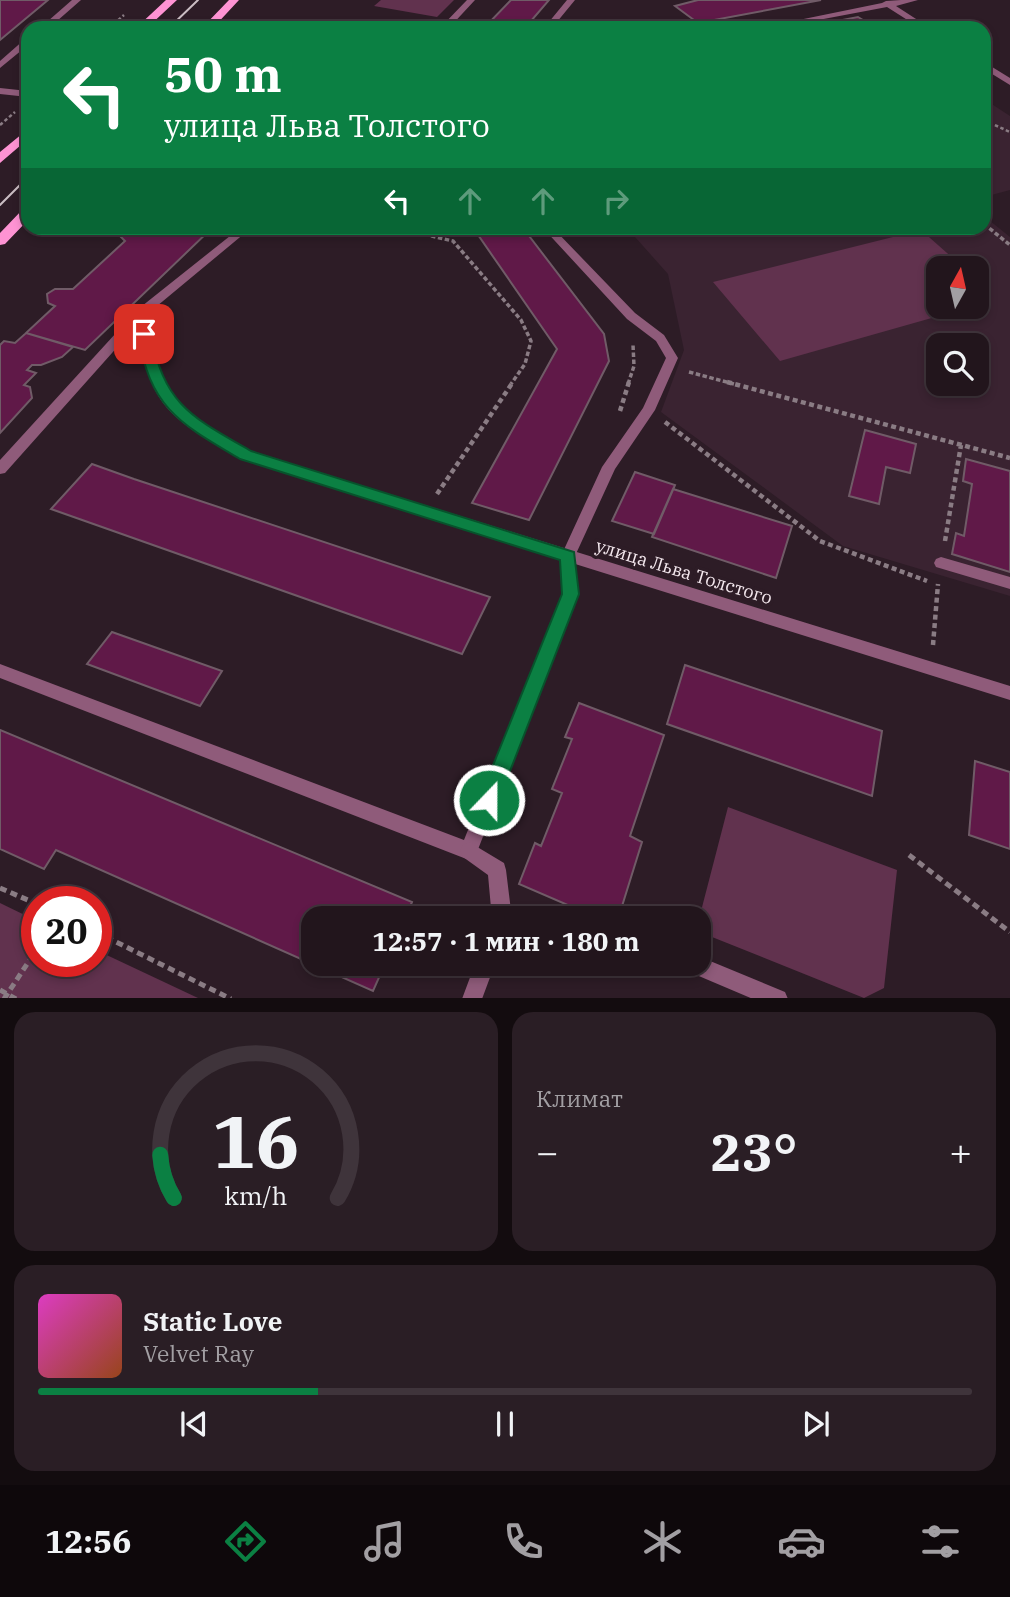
<!DOCTYPE html>
<html lang="ru">
<meta charset="utf-8">
<style>
:root{--surface:#22151c;--page:#2a1e25;--text:#f1f3f6;--muted:#a29fa3;--line:#3f343b;--accent:#0b8043}
body{margin:0;font-family:"IBM Plex Serif",serif;background:var(--page);color:var(--text);height:100vh;display:flex;flex-direction:column;font-size:26px;white-space:nowrap}
*{box-sizing:border-box;margin:0}
p{font-size:23px;color:var(--muted)}
.icon{flex:none;width:38px;height:38px;fill:none;stroke:currentColor;stroke-width:2;stroke-linecap:round;stroke-linejoin:round}
.map{position:relative;height:998px;overflow:hidden}
.drawer{display:flex;flex-direction:column;gap:14px;padding:14px;background:#130c0f;flex:1}
.drawer>*{flex:none}
.guide{position:absolute;left:21px;top:21px;width:970px;height:214px;border-radius:21px;box-shadow:0 4px 10px #0003,0 0 0 2px var(--line);background:#0b8043;color:#fff;overflow:hidden}
.needle{width:46px;rotate:8deg}
.tools{position:absolute;left:926px;top:256px;display:grid;gap:14px}
.tools a{display:grid;place-items:center;width:63px;height:63px;border-radius:14px;background:var(--surface);box-shadow:0 4px 10px #0003,0 0 0 2px var(--line);font-size:35px}
.speed{position:absolute;left:21px;top:886px;display:flex;gap:14px;font-size:35px;font-weight:700;text-align:center}
.speed>*{display:grid;place-content:center;width:91px;height:91px;border-radius:50%;background:var(--surface);box-shadow:0 4px 10px #0003,0 0 0 2px var(--line);line-height:1}
.speed .limit{border:10px solid #d22;background:#fff;color:#111}
.pin{position:absolute;display:grid;place-items:center;width:60px;height:60px;color:#fff;margin:-30px;border-radius:14px;box-shadow:0 4px 10px #0006}
.me{position:absolute;width:77px;margin:-38px;rotate:22deg;stroke-linejoin:round;filter:drop-shadow(0 0 5px #0008)}
.turn{display:flex;align-items:center;gap:24px;height:147px;padding:0 28px;font-size:32px}
.turn .icon{width:91px;height:91px;stroke-width:2.5}
.turn b{display:block;font-size:49px;line-height:60px}
.lanes{display:flex;align-items:center;height:66px;padding:0 28px;background:#0003;justify-content:center;gap:35px;direction:ltr}
.lanes .off{opacity:.35}
.big{font-size:52px;font-weight:700;line-height:1.1}
.drawer .widget{flex:1;display:flex;flex-direction:column;justify-content:center;gap:10px;min-width:0;padding:0 24px;border-radius:21px;background:var(--page)}
.drawer .dial{align-items:center;gap:0}
.dial svg{height:182px;overflow:visible;fill:none;stroke:var(--line);stroke-width:7;stroke-linecap:round;text-anchor:middle}
.dial text{fill:var(--text);stroke:none}
.song{display:flex;align-items:center;gap:21px}
.cover{width:84px;height:84px;border-radius:10px;background:linear-gradient(135deg,hsl(310 70% 55%),hsl(20 70% 35%))}
.played{height:7px;border-radius:4px;background:linear-gradient(90deg,var(--accent) 30%,var(--line) 30%)}
.keys{display:flex;justify-content:space-around;direction:ltr}
.heat{display:flex;justify-content:space-between;align-items:center;font-size:38px;direction:ltr}
.drawer .tiles{flex:1;display:grid;gap:14px;grid-template-columns:1fr 1fr}
.widget:last-child{grid-column:span 2}
.trip{position:absolute;left:301px;top:906px;width:410px;height:70px;border-radius:21px;background:var(--surface);box-shadow:0 4px 10px #0003,0 0 0 2px var(--line);font-weight:700;line-height:70px;text-align:center}
.menu{display:flex;height:112px;justify-content:space-around;align-items:center;background:#0e080b;color:var(--muted)}
.menu .icon{width:49px;height:49px}
.menu .current{color:var(--accent)}
.menu b{font-size:32px;color:var(--text)}
.map>svg:first-child{display:block}
.built{fill:#3a2331;fill-rule:evenodd}
.green{fill:#61324e}
.building{fill:#601948;stroke:#705b67;stroke-width:2}
.lines{fill:none;stroke-linecap:round;stroke-linejoin:round}
.path-far3{stroke:#8a7c84;stroke-width:2.5;stroke-dasharray:3.5 2.5;stroke-linecap:butt}
.path-far2{stroke:#8a7c84;stroke-width:3.5;stroke-dasharray:4.5 2.5;stroke-linecap:butt}
.path-far1{stroke:#8a7c84;stroke-width:4.5;stroke-dasharray:5 3.5;stroke-linecap:butt}
.path{stroke:#8a7c84;stroke-width:5;stroke-dasharray:7 4.5;stroke-linecap:butt}
.service{fill:#8f5b7a;fill-rule:evenodd}
.minor{fill:#8f5b7a;fill-rule:evenodd}
.primary{fill:#fe93d3;fill-rule:evenodd}
.tram{stroke:#cabdc3;stroke-width:2}
.route{fill:#0b8043;stroke:#07532c;stroke-width:2}
.labels{text-anchor:middle;stroke-width:7;stroke-linejoin:round;paint-order:stroke}
.street-label{font-size:18px;fill:#f4e8ee;stroke:#2d1c26}
</style>
<div class="map">
<svg width="1010" height="999" viewBox="0 0 1010 999">
<rect width="100%" height="100%" fill="#2d1c26"/>
<path class="built" d="M984,99l26,17v74l-26,7z
M984,216l26,21v359l-167,-50 -182,-134 23,-62 -16,-76 -41,-46h357zM938,268h38v38h-38zM938,345h38v38h-38z"/>
<path class="green" d="M381,0h73l-17,17 -63,-11z
M921,230l43,38h-26v38h36l-194,55 -67,-79z
M728,807l169,63 -13,118 -20,10 -152,-61 -12,-22z
M0,903l37,18v40h59v-11l102,48h-198z"/>
<path class="building" d="M0,0h48l-48,40z
M511,0h38l-24,28h-41z
M821,0l-123,23 -23,-17 23,-6z
M858,17l13,8 -14,3 -46,-2z
M121,228h91l-127,122 -59,-17 29,-27 -7,-3 -1,-9 8,-5h18l52,-48 -8,-8z
M457,228h66l81,106 5,27 -80,159 -57,-17 85,-154 -81,-117z
M26,333l47,14 -11,10 -21,8h-9l-5,5 9,3 -12,12 6,2 2,11 -32,35v-88l4,-4 11,2z
M865,430l51,14 -6,29 -24,-6 -7,37 -30,-8z
M966,459l44,12v101l-58,-18 4,-21 8,3 8,-52 -9,-3z
M92,464l42,15 356,118 -28,57 -411,-145z
M635,472l40,13 -21,49 -42,-13z
M673,489l119,37 -16,52 -124,-41z
M112,632l110,39 -22,35 -113,-42z
M685,665l197,66 -10,65 -205,-72z
M579,703l85,32 -34,101 12,6 -24,77h-18l-81,-35 16,-41 6,3 21,-53 -10,-4 20,-50 -7,-2z
M0,730l412,172 -7,17h-92v45h72l-12,27 -317,-141 -12,19 -44,-20z
M975,761l35,11v77l-41,-14z"/>
<g class="lines">
<path class="path-far3" d="M109,28l15,-13
M984,120l26,12
M0,125l15,-13"/>
<path class="path-far2" d="M984,224l26,21
M397,228l56,13 68,79 10,21 -6,23 -14,20
M689,372l45,12
M628,384l6,-18 -1,-21"/>
<path class="path-far1" d="M727,382l283,76
M620,411l9,-29
M665,422l155,119 107,40
M437,494l76,-112
M945,541l16,-96
M933,645l5,-61"/>
<path class="path" d="M909,855l101,77
M0,888l37,16
M96,932l135,67
M0,990l16,9
M4,999l33,-50"/>
<path class="service" d="M72,0h9l-32,28h-9z
M467,0h8l-26,28h-9z
M567,0h8l-23,28h-8z
M25,39h3v6l-28,23v-7z
M240,228h11l-106,88 -140,157 -5,1v-14l137,-150z
M543,228h10l82,85 29,22 14,23 -23,52 -40,59 -40,87 3,38 -103,263 -6,3 -469,-182v-14l464,176 98,-246 -1,-38 41,-89 41,-59 23,-50 -10,-17 -29,-22z
M941,557l69,20v12l-74,-22 -2,-4 2,-4z
M698,956l87,36 3,7h-35l-66,-28 -3,-7h14z"/>
<path class="minor" d="M901,0h17l-22,6 34,22h-10l-33,-21 -111,21h-17l123,-25 4,-2z
M984,62l26,16v7l-26,-16z
M0,88l28,3v6l-28,-3z
M141,309l6,4c16,90 25,95 103,138l760,235v14l-770,-241c-79,-46 -90,-54 -105,-146z
M469,842l35,21 2,7 6,49h-20l-4,-44 -25,-18 -3,-6 3,-6z
M475,964h20l-13,35h-20z"/>
<path class="primary" d="M166,0h11l-30,28h-11z
M229,0h10l-26,28h-11z
M28,129v10l-28,24v-11z
M28,208v12l-23,24 -5,1v-12l23,-24z"/>
<path class="tram" d="M169,28l29,-28
M0,205l28,-28"/>
</g>
<path class="route" d="M144,330l7,4c13,71 41,83 100,117l323,101 5,42 -83,213 -7,3 -7,-3 -3,-7 83,-206 -2,-34 -320,-101c-61,-36 -90,-51 -102,-125z"/>
<g class="labels">
<g class="street-label">
<text transform="translate(684 572) rotate(17)" y="6">улица Льва Толстого</text>
</g>
</g>
</svg>
<div class="tools">
<a><svg class="needle" viewBox="-14 -14 28 28"><path d="M0-13l5 13h-10z" fill="#e53935"/><path d="M0 13l5-13h-10z" fill="#a29fa3"/></svg></a>
<a><svg class="icon" aria-label="search" viewBox="0 0 24 24"><circle cx="10" cy="10" r="6"/><path d="M15 15l6 6"/></svg></a>
</div>
<div class="speed"><div class="limit">20</div></div>
<div class="pin" style="left:144px;top:334px;background:#d93025"><svg class="icon" aria-label="arrive" viewBox="0 0 24 24"><path d="M6 21V4h12l-3 4 3 4H6"/></svg></div>
<svg class="me" style="left:489px;top:800px" viewBox="-20 -20 40 40"><circle r="17" fill="#0b8043" stroke="#fff" stroke-width="3"/><path d="M0-11L8 9 0 5-8 9z" fill="#fff"/></svg>
<div class="trip">12:57 · 1 мин · 180 m</div>
<div class="guide">
<div class="turn"><svg class="icon" aria-label="left" viewBox="0 0 24 24"><path d="M17 20v-9H6M10 6l-5 5 5 5"/></svg><div><b>50 m</b>улица Льва Толстого</div></div>
<div class="lanes"><svg class="icon" aria-label="left" viewBox="0 0 24 24"><path d="M17 20v-9H6M10 6l-5 5 5 5"/></svg><svg class="icon off" aria-label="ahead" viewBox="0 0 24 24"><path d="M12 20V5M6 11l6-6 6 6"/></svg><svg class="icon off" aria-label="ahead" viewBox="0 0 24 24"><path d="M12 20V5M6 11l6-6 6 6"/></svg><svg class="icon off" aria-label="right" viewBox="0 0 24 24"><path d="M7 20v-9h11M14 6l5 5-5 5"/></svg></div>
</div>
</div>
<section class="drawer">
<div class="tiles">
<div class="widget dial"><svg viewBox="0 0 100 80">
<path d="M14 69A42 42 0 1 1 86 69"/>
<path d="M14 69A42 42 0 0 1 8 50" stroke="#0b8043"/>
<text x="50" y="56" font-size="32" font-weight="700">16</text>
<text x="50" y="72" font-size="11">km/h</text>
</svg></div>
<div class="widget"><p>Климат</p>
<div class="heat"><a>−</a><b class="big">23°</b><a>+</a></div>
</div>
<div class="widget">
<div class="song"><i class="cover"></i><div><b>Static Love</b><p>Velvet Ray</p></div></div>
<div class="played"></div>
<div class="keys"><svg class="icon" aria-label="previous" viewBox="0 0 24 24"><path d="M18 5L8 12l10 7zM5 5v14"/></svg><svg class="icon" aria-label="pause" viewBox="0 0 24 24"><path d="M8 5v14M16 5v14"/></svg><svg class="icon" aria-label="next" viewBox="0 0 24 24"><path d="M6 5l10 7-10 7zM19 5v14"/></svg></div>
</div>
</div>
</section>
<nav class="menu">
<b>12:56</b>
<svg class="icon current" aria-label="directions" viewBox="0 0 24 24"><path d="M12 3l9 9-9 9-9-9zM9 14v-3h6M13 9l2 2-2 2"/></svg>
<svg class="icon" aria-label="music" viewBox="0 0 24 24"><path d="M9 18V5l10-2v13"/><circle cx="6" cy="18" r="3"/><circle cx="16" cy="16" r="3"/></svg>
<svg class="icon" aria-label="phone" viewBox="0 0 24 24"><path d="M5 4h4l2 5-3 2q2 4 5 5l2-3 5 2v4C11 20 4 13 5 4z"/></svg>
<svg class="icon" aria-label="climate" viewBox="0 0 24 24"><path d="M12 3v18M4 7l16 10M4 17L20 7"/></svg>
<svg class="icon" aria-label="car" viewBox="0 0 24 24"><path d="M5 17H2v-5l4-1 3-4h7l3 4 3 1v5h-3M9 17h6M6 11h13"/><circle cx="7" cy="17" r="2"/><circle cx="17" cy="17" r="2"/></svg>
<svg class="icon" aria-label="filters" viewBox="0 0 24 24"><path d="M4 7h16M4 17h16"/><circle cx="9" cy="7" r="2"/><circle cx="15" cy="17" r="2"/></svg>
</nav>
